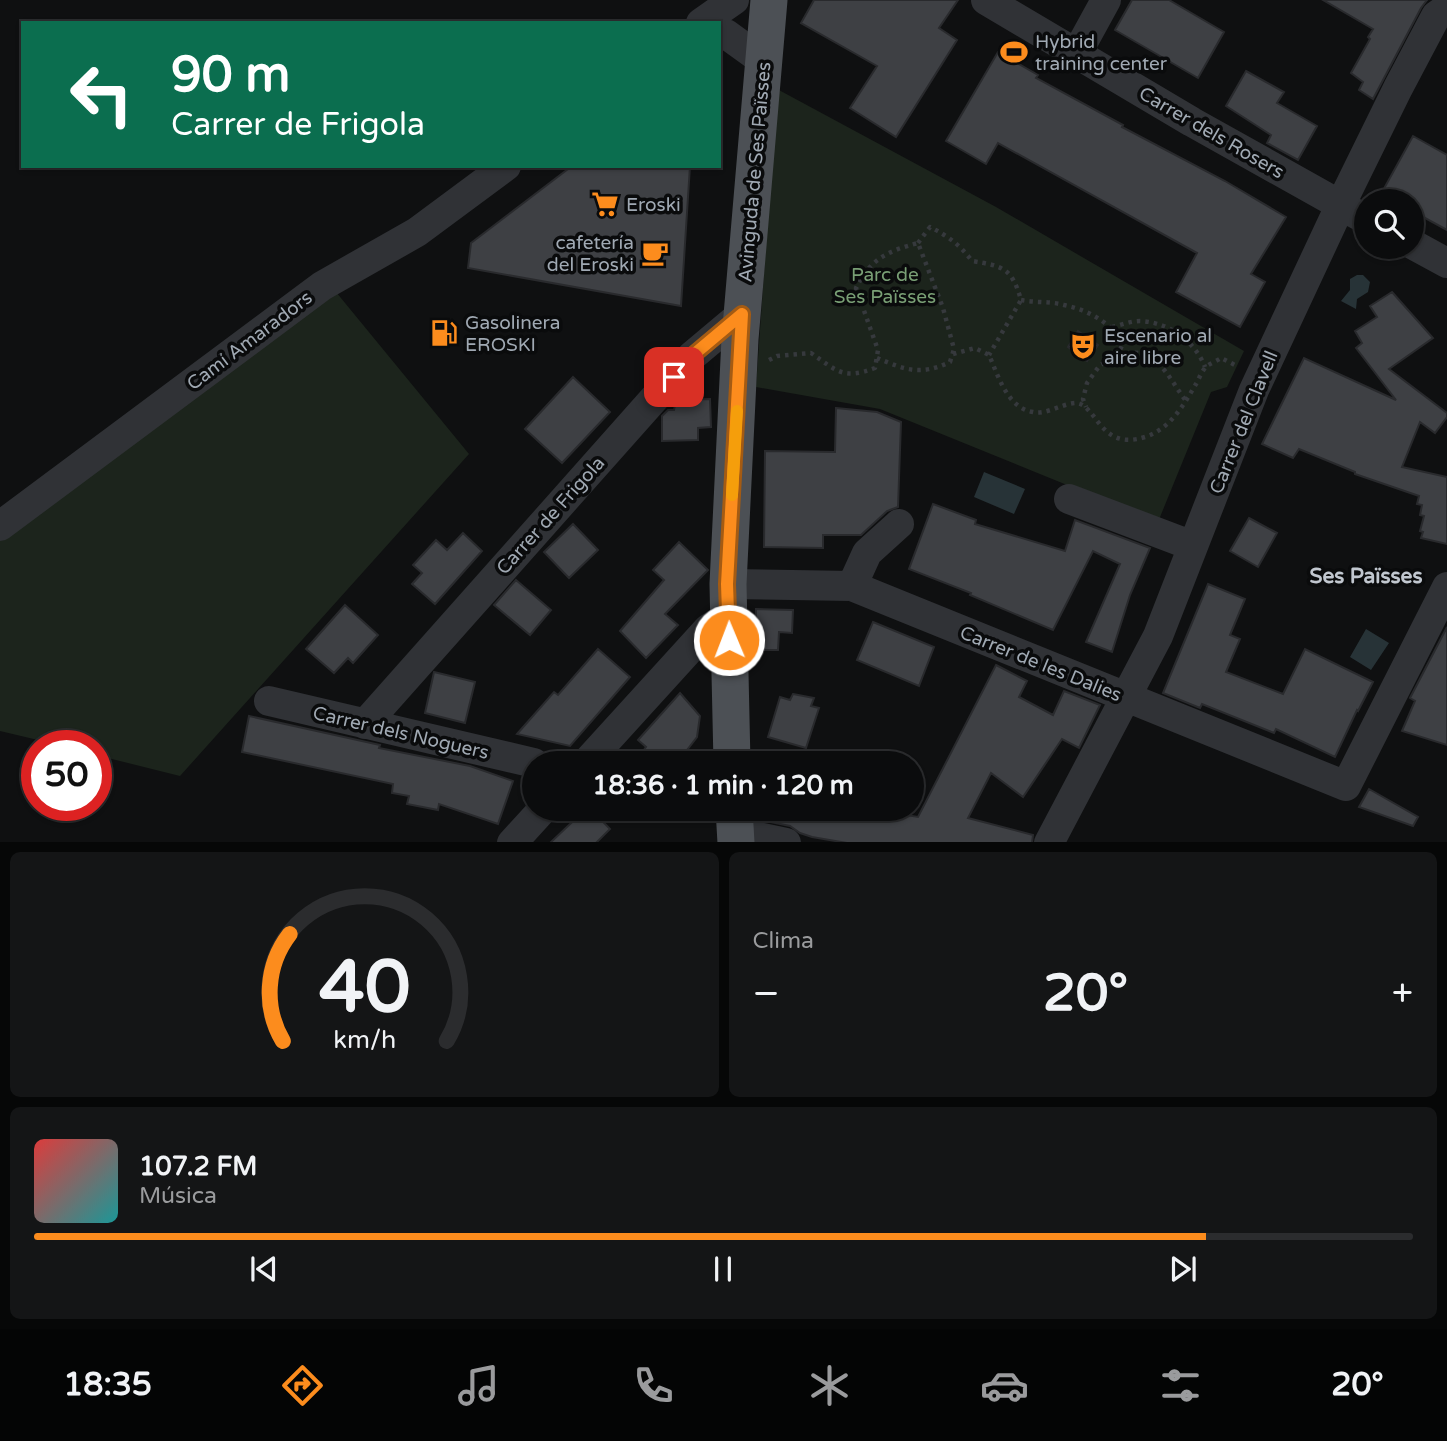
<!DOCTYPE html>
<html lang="es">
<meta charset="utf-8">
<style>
:root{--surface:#0b0c0d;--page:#141516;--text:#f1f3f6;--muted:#9a9b9d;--line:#2b2c2e;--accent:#fc8c1d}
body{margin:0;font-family:"Varela Round",sans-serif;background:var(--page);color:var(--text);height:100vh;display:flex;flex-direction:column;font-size:26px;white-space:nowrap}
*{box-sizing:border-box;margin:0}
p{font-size:23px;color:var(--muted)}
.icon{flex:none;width:38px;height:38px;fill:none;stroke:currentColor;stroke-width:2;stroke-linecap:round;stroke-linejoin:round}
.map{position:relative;height:842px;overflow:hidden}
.drawer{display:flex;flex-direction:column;gap:10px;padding:10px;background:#060707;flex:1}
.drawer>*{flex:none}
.guide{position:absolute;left:21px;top:21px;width:700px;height:147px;border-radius:0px;box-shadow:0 2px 5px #0004,0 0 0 2px var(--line);background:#0b6e4f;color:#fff;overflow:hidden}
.tools{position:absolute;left:1354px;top:189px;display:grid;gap:14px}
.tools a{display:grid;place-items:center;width:70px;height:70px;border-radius:50%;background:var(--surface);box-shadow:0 2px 5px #0004,0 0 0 2px var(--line);font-size:35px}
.speed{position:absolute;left:21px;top:730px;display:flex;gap:14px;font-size:35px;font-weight:700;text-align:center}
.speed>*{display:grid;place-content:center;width:91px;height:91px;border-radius:50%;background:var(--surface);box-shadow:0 2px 5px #0004,0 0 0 2px var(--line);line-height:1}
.speed .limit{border:10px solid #d22;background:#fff;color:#111}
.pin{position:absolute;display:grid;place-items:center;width:60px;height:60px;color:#fff;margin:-30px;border-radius:14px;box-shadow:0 4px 10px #0006}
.me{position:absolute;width:77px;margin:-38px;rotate:359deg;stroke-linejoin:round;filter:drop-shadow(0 0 5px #0008)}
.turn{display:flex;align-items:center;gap:24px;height:147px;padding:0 35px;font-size:32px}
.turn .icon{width:91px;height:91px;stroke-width:2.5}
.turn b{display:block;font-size:49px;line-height:60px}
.big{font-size:52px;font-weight:700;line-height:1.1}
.drawer .tile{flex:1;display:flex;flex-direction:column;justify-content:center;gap:10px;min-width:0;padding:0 24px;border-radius:10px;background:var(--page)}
.drawer .dial{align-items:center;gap:0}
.dial svg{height:182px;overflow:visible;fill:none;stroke:var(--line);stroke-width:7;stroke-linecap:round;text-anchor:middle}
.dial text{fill:var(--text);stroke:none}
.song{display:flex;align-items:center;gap:21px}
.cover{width:84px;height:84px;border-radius:10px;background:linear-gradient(135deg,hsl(0 70% 55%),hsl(180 70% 35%))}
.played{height:7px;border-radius:4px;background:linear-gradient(90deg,var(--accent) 85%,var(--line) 85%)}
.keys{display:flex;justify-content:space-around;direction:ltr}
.heat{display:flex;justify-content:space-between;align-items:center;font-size:38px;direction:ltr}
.drawer .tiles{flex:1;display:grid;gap:10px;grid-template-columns:1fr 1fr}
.tile:last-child{grid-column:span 2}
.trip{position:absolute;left:522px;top:751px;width:402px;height:70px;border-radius:35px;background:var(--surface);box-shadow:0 2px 5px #0004,0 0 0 2px var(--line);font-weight:700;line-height:70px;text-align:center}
.dock{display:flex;height:112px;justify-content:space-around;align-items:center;background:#040505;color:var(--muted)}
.dock .icon{width:49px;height:49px}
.dock .selected{color:var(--accent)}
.dock b{font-size:32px;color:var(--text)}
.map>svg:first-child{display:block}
.green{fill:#1c241c}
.water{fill:#273337}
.building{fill:#3e4044;stroke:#292a2d;stroke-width:2}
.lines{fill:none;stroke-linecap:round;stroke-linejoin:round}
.path{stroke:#36393d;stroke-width:4.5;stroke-dasharray:3.5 5;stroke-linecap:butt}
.minor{stroke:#303236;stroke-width:30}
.major{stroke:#4c5055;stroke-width:37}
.route-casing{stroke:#a45b13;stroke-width:18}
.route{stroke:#fc8c1d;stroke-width:12}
.slow{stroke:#f59e0b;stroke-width:12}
.labels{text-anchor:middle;stroke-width:7;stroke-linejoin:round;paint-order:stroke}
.poi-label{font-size:19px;fill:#a0a9b3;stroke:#0a0b0c;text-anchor:start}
.street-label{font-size:19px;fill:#a0a9b3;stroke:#0a0b0c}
.park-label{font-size:19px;fill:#799f75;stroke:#0a0b0c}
.neighbourhood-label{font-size:21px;font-weight:bold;fill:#c1c7cf;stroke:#0a0b0c}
</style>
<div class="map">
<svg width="1447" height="843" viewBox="0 0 1447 843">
<rect width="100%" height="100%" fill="#0f1011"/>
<path class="green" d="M777,89l219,118 248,144 -17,36 -16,5 -53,130 -278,-113 -124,-22z
M336,292l133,162 -289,322 -84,-21v-9l-37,-1 -59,-14v-195z"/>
<path class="water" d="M1357,275h6l7,7 -2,10 -11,7 -1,10 -15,-8 9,-11v-11z
M984,472l41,17 -11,25 -40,-17z
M1366,629l23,14 -18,27 -21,-13z"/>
<path class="building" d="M814,0h144l-19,28 18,12 -61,97 -46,-29 27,-42 -76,-43z
M1132,0h37l55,32 -26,46 -83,-48z
M1323,0h104l-6,8 -48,91 -14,-9 4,-8 -12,-9 19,-34 -2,-2 5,-8z
M998,52l40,23 -2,3 87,47 -1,2 103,54 61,36 -35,57 14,8 -25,45 -64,-35 21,-39 -199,-110 -12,21 -40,-23z
M1246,71l38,21 -7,11 40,23 -19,34 -31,-17 4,-8 -45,-29z
M1413,136l34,19v75l-35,-19v-10h-17l-14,-7z
M572,166h118l-9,140 -213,-38 3,-25z
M1392,292l41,46 -44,31 58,44v4l-12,16 -15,-11 -18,45 45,10v67l-26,-6 2,-6 -3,-1 4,-15 -4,-1 2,-10 -5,-1 2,-8 -64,-22v-2l-56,-23 -6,9 -31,-14 42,-86 92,42 -40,-52 6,-5 -7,-12 22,-14 -7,-11z
M1078,331l20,14 -11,16 -19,-14z
M573,377l37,35 -48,51 -37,-34z
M710,399l1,28 -13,1v12l-36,1v-25l6,-6h6l2,-10z
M836,408l41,4 24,10 -3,85 -11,4 -26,24h-38v13l-59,-1 1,-96 70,1z
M933,504l43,16 -1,4 90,27 10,-31 75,28 -20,47 -18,57 -26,-10 34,-78 -27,-13 -40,79 -83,-35 1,-2 -62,-24z
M1249,518l28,15 -19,34 -28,-16z
M573,524l25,26 -29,28 -25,-26z
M463,533l19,18 -47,53 -23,-20 10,-11 -9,-8 23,-25 11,10z
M679,542l29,28 -43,44 13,11 -32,33 -26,-27 44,-51 -11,-10z
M516,580l35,30 -21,25 -36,-30z
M1208,584l37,15 -15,36 10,4 -14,33 57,22 22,-45 68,33 -15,29 -1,-1 -22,47 -59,-28 -2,4 -72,-29 -2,4 -37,-15z
M345,605l33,30 -25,28 -5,-5 -14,15 -28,-24z
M756,609l37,1 -1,23 -13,-1 -1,18h-23z
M873,622l61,25 -15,39 -62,-26z
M1447,627v118l-45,-14 13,-30 -5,-3z
M598,649l32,28 -60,69 -53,-12 37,-42 4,3z
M996,665l31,16 -8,16 34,18 11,-24 36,14 -21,43 -17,-9 -39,58 -32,-24 -23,45 65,17 -1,8h-185l-35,-6 -12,-4 -10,-7 -34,-7 -1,-11h109l54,9z
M434,672l41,10 -10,41 -40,-10z
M680,693l20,23 -3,21 -20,26h-43l12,-16 -8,-7z
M793,694l21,4 -3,8 8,2 -13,40 -38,-11 12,-40 10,3z
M249,716l131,29 -1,3 91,18 43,15 -15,43 -59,-20 -1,6 -31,-6 2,-8 -17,-3 1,-9 -151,-32z
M1369,789l49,28 -5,9 -54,-19z
M587,808h3l20,21 -14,14h-46z"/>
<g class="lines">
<path class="path" d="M918,243l12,-16c18,9 30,18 42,34 31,5 40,7 49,39l-32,55
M1021,300c14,3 29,1 43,5 24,5 46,17 59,38l-6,14 -17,8 -13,18 -4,16 3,8
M1112,327c9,-2 19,-6 28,-6 28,1 55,20 65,46
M953,354l22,-6 14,7c9,20 18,53 44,57 13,3 28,-8 42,-9 22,0 24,49 70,34 25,-8 38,-31 51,-53 3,-5 6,-14 11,-18 4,-3 10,-5 14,-8l16,8
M1118,356c37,-14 49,20 68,45
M769,360l8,-4 34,-3c26,18 32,27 64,15l3,-18 -22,-62c14,-29 32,-37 62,-45l25,65 11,41 -4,13c-30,14 -44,8 -73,-4"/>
<path class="minor" d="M986,0l206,122 175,98
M701,23l33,-23
M719,32l7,2 36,26
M1077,53l29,-53
M1412,244l35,19
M1069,499l124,47
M0,526l322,-240 95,-54 89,-66
M728,584l124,2 494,200 101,-199
M852,586l15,-33 32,-29
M269,701l265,62
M365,724l327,-368 50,-42
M586,763l122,-134 20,-13
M735,832l51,11
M512,843l32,-35
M1049,843l109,-207 96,-246 86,-184 58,-118 38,-72 11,-8"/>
<path class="major" d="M732,763l-4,-179 12,-245 29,-339
M734,808l2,35"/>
</g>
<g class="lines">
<defs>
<path id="route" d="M674,377l18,-21 50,-42 -15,270 2,56"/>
</defs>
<use href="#route" class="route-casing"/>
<use href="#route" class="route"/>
<path class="slow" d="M732,495l5,-84"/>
</g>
<defs>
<symbol id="stadium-bare" viewBox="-9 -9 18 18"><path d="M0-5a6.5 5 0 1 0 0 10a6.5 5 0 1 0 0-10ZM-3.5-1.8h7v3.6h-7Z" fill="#fc8c1d" stroke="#0a0b0c" stroke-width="2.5" paint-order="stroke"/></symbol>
<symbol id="supermarket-bare" viewBox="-9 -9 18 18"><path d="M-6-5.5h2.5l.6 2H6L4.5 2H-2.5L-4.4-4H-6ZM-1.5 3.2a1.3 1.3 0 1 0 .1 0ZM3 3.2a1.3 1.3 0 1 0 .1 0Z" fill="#fc8c1d" stroke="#0a0b0c" stroke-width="2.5" paint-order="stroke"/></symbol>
<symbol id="cafe-bare" viewBox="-9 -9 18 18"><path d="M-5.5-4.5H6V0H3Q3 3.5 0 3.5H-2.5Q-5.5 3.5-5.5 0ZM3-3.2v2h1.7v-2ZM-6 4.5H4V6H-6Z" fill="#fc8c1d" stroke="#0a0b0c" stroke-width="2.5" paint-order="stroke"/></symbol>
<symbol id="fuel-bare" viewBox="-9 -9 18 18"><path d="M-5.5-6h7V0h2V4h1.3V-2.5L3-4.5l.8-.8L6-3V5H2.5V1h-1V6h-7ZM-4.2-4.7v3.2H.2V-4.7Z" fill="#fc8c1d" stroke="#0a0b0c" stroke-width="2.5" paint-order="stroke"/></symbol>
<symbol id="theatre-bare" viewBox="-9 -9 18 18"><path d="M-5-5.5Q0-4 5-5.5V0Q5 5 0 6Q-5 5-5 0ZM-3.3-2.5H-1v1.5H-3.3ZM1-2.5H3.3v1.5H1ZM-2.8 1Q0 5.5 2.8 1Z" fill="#fc8c1d" stroke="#0a0b0c" stroke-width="2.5" paint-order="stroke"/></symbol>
</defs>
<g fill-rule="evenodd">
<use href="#stadium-bare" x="995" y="33" width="38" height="38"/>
<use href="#supermarket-bare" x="586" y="185" width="38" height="38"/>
<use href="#cafe-bare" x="636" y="234" width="38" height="38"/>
<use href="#fuel-bare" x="425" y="314" width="38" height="38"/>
<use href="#theatre-bare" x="1064" y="327" width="38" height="38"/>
</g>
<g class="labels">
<g class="poi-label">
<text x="1035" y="48">Hybrid<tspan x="1035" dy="22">training center</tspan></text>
<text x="626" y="211">Eroski</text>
<text x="634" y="249" text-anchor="end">cafetería<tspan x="634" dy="22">del Eroski</tspan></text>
<text x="465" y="329">Gasolinera<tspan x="465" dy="22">EROSKI</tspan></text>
<text x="1104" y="342">Escenario al<tspan x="1104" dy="22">aire libre</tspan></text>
</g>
<g class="street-label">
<text transform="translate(1212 132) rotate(30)" y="7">Carrer dels Rosers</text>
<text transform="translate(754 172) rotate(-85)" y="7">Avinguda de Ses Païsses</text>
<text transform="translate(249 340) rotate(-37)" y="7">Camí Amaradors</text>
<text transform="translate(1243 422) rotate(-68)" y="7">Carrer del Clavell</text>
<text transform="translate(550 515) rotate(-48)" y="7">Carrer de Frigola</text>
<text transform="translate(1041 663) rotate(22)" y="7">Carrer de les Dalies</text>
<text transform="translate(401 732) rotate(13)" y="7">Carrer dels Noguers</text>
</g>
<g class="park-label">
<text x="885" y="281">Parc de<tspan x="885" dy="22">Ses Païsses</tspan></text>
</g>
<g class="neighbourhood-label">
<text x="1366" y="583">Ses Païsses</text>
</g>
</g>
</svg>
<div class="tools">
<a><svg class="icon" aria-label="search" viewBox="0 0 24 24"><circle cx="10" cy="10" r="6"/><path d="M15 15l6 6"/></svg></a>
</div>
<div class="speed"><div class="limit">50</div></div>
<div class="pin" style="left:674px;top:377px;background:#d93025"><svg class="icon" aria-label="arrive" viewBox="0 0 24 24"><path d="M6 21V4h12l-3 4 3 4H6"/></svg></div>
<svg class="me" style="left:729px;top:640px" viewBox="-20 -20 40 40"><circle r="17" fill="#fc8c1d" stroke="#fff" stroke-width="3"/><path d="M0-11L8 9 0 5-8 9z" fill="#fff"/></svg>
<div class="trip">18:36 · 1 min · 120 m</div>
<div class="guide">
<div class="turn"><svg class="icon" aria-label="left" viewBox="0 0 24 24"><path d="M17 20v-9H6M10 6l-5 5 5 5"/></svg><div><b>90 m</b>Carrer de Frigola</div></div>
</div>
</div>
<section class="drawer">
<div class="tiles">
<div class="tile dial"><svg viewBox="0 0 100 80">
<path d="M14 69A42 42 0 1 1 86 69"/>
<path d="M14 69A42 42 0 0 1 17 22" stroke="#fc8c1d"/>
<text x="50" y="56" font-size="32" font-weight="700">40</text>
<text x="50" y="72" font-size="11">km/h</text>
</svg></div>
<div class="tile"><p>Clima</p>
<div class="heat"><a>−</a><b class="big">20°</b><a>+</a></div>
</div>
<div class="tile">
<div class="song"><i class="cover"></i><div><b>107.2 FM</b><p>Música</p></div></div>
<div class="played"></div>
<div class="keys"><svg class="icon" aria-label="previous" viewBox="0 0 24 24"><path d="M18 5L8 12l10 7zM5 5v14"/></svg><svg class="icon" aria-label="pause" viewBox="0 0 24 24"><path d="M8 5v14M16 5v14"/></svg><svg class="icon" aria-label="next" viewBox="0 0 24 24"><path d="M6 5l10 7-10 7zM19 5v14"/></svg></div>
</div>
</div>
</section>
<nav class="dock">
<b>18:35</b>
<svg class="icon selected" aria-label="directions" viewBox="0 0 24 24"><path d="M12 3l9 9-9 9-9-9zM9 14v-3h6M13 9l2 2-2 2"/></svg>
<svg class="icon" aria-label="music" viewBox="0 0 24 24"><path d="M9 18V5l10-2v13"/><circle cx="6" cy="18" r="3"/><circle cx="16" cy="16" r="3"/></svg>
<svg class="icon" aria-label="phone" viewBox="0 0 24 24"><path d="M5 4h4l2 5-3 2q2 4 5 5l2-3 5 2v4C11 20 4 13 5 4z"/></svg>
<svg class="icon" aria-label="climate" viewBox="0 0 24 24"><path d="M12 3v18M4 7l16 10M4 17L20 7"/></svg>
<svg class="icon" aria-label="car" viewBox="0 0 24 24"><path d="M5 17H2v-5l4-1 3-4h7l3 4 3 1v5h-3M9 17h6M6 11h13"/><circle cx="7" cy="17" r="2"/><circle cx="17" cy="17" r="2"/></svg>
<svg class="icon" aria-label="filters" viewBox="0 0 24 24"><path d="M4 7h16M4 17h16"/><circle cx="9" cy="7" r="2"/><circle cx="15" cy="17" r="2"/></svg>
<b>20°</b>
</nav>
